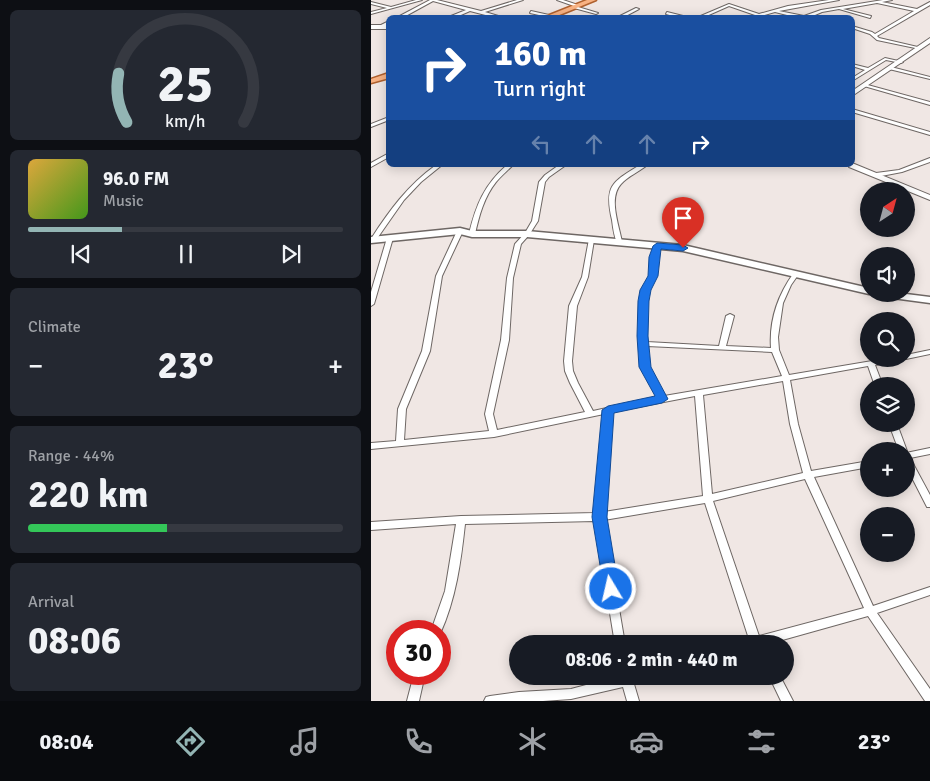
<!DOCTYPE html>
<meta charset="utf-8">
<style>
:root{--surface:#171b24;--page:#242831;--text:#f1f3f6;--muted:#9ea1a6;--line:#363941;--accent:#93b5b4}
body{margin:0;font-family:Signika,sans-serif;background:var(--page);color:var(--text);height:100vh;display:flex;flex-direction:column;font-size:19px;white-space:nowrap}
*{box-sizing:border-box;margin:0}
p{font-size:16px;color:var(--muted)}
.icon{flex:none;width:28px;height:28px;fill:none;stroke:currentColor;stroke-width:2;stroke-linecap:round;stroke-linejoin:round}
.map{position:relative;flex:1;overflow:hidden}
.panel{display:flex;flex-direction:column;gap:10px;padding:10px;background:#0d0f14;width:371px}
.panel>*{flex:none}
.top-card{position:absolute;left:15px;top:15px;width:469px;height:152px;border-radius:8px;box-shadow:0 2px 12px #0003;background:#1a4fa0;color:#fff;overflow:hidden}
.needle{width:32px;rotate:36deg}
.tools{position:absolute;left:489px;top:182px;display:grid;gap:10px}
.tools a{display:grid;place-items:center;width:55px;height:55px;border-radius:50%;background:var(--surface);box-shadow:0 2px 12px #0003;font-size:25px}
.speed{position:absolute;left:15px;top:620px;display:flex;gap:10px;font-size:25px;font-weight:700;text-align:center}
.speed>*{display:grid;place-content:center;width:65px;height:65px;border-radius:50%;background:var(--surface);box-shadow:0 2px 12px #0003;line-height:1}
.speed .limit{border:8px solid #d22;background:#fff;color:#111}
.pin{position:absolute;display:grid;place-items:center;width:42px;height:42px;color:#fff;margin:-51px -21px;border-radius:50% 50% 50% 0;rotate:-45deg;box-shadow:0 0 5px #0007}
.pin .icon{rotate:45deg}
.me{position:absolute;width:55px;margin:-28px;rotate:351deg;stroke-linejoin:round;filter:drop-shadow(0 0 4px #0008)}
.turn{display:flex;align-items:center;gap:18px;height:105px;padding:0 25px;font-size:22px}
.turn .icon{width:65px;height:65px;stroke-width:2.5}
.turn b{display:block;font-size:35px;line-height:42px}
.lanes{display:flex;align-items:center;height:48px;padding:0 25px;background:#0003;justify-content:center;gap:25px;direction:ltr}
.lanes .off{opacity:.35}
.big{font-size:38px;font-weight:700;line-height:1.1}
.panel .widget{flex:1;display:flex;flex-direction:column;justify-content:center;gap:8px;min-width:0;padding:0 18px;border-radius:8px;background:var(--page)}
.panel .dial{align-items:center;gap:0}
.dial svg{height:130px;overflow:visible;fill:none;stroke:var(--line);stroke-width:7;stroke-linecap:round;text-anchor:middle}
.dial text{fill:var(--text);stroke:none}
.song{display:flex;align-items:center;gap:15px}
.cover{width:60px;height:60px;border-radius:8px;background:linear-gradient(135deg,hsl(40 70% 55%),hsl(100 70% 35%))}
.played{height:5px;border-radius:2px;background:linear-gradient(90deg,var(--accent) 30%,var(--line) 30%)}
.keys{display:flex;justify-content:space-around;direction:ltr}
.heat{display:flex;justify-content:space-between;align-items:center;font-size:28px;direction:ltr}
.charge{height:8px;border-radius:4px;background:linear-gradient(90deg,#34c759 44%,var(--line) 0)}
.trip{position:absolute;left:138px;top:635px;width:285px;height:50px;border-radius:25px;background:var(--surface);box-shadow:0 2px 12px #0003;font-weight:700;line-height:50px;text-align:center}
.dock{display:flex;height:80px;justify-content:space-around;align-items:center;background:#090b0e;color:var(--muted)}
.dock .icon{width:35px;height:35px}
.dock .selected{color:var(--accent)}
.dock b{font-size:22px;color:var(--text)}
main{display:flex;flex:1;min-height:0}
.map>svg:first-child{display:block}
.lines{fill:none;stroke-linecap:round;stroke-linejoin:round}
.minor-casing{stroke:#6e6764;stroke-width:2}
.tertiary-casing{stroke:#6e6764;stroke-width:2}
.secondary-casing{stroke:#6e6764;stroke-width:3}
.primary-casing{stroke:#af612f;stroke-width:3}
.minor{fill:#fff;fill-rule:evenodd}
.tertiary{fill:#fff;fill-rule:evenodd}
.secondary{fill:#fff;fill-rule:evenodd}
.primary{fill:#f8b283;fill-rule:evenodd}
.route{fill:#1a73e8;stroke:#114b97}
</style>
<main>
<section class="panel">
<div class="widget dial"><svg viewBox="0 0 100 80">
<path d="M14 69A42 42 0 1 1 86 69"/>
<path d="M14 69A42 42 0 0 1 9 39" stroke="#93b5b4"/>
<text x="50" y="56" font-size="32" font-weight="700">25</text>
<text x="50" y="72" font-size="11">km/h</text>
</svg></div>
<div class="widget">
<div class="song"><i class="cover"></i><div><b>96.0 FM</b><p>Music</p></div></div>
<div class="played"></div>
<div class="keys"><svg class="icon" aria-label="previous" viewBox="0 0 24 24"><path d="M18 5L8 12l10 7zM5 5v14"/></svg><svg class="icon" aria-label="pause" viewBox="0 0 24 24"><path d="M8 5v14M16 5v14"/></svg><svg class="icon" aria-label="next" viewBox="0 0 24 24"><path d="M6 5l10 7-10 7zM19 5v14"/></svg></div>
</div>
<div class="widget"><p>Climate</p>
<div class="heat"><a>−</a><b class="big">23°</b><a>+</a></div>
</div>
<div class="widget"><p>Range · 44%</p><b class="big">220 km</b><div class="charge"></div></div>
<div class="widget"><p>Arrival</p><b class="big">08:06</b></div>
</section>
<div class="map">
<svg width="559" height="701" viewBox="0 0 559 701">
<rect width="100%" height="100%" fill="#f0e7e4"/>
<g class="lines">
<defs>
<path id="minor" d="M45,0h6l-51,14v-2l16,-4 -16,-4v-2l20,5z
M59,0h7l44,11 36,-11h6l-38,12 20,6h-8l-27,-7 -16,7h-4l1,-2 15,-6 -33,-9 -31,17h-6z
M186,0h6l15,5v2l20,6 -2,1 -22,-6v-2z
M458,0h10l-60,11 25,5 17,-6 62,-10h9l-10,2 35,7 13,-7v3l-53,31 2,2 43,10 -2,1 -43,-9 -7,-6 -18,-6v-2l20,6 3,2 39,-23 -37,-8 -34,6 28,7 -1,2 -31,-9 -17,3 -14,6h-9l-24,-6 -21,6h-8l9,-3 -26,-9 -27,12h-6l33,-14 30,10 29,-8z
M265,8l3,1 -17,9h-6z
M160,11l18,4 1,1 -2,1 -18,-4z
M296,12l20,5 1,1h-8l-14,-4z
M18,21v3l-9,4 -3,-1z
M514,58l18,4 -2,1 -15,-3 -34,21v-3l13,-8 -13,-4v-2l16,4z
M520,67l39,10v2l-41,-10v-1z
M493,84l66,18v3l-66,-19z
M481,109l78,23v3l-78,-23z
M18,117v3l-18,7v-3z
M18,153v4l-18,10v-4z
M559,158v4l-28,10 -26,5 -3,-2 3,-2 23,-3z
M65,165h6l-21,17 -17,18 -28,40h-4l-1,-1c18,-28 37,-54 65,-74z
M136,165h6c-6,6 -12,11 -17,17 -12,15 -17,34 -21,52l-1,1h-4l-1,-1c7,-29 15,-49 38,-69z
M188,165h7l-17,12 -4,5 -7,39 -9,14 -8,9 -8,34 -4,62 -16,74 4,16 88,-18 -15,-29 -5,-12 -1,-10 5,-55 13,-29 7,-38h4l1,1 -6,37 -11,29 -5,55 1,10 5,12 15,28 64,-14 -16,-30 -2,-31 1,-35 3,-11 7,-14 1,-19 4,-12h4l1,1 -3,11 -1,19 -7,14 -3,11 1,41 72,4 7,-30 4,-2 4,2 -8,30 45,2c-2,-27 7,-53 22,-74h4l1,1 -7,10 -8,18 -5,34 1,13 10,25 95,-16h17l-4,2 -22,4 8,21h-8l-7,-20 -78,14 8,44 13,47 58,-10v6l-55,10 59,129 57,-19v8l-53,18 53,76v12h-5l-57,-85 -100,28h-24l1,-3 4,-2 -44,-136 -101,17 21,124h-10l-20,-123 -130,3c-4,37 -9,75 -25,110v-3h-9l14,-40 11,-67 -85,6v-8l90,-6 134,-3 9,-99 -110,23 -123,12v-6l25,-2 2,-32 24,-58 14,-75 21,-45 3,-2 3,2 -21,45 -12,75 -24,58 -2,31 85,-9 -4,-17 16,-74 6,-62 8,-34 10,-11 7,-12 7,-39 6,-7zM276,346l125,6 10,24 -118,20 -15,-29zM412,381l7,43 13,49 -91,21 -9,-99zM324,396l8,100 -99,16 8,-100zM434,479l59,129 -105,28 -46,-135z
M269,165h7c-8,7 -19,11 -26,19 -13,14 -2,41 1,58l-3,2 -2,-1c-3,-7 -4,-15 -5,-23 -8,-34 0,-38 28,-55z
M19,236l3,2 -19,66 -3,2v-14l16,-54z
M559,350v4l-24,5h-2h2v-4z
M518,424h8l10,27 -1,2 24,-5v6l-20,4 20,37v12h-3l-21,-41v-15h-7z
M43,674h11l-6,27h-12z
M249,676h31l-1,4 -16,4 5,17h-12l-4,-14 -52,12 -28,2h-59l2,-4 4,-1 29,-4 52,-3z
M398,676h11l13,25h-12z"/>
<path id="tertiary" d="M0,25h18v4h-18z
M559,38v5l-78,53v-5z
M481,163l78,32v5l-81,-33 -1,-2h4z"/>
<path id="secondary" d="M89,228l12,3h55l156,14 186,43v6h1h-1l-186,-43 -156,-14h-55l-12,-3 -89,9v-6z
M509,294h26l24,3v6l-45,-6z"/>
<path id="primary" d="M216,0h9l-44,18h-10z
M18,73v5l-18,5v-4z"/>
</defs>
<use href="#minor" class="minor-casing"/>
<use href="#tertiary" class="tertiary-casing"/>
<use href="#secondary" class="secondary-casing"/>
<use href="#primary" class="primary-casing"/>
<use href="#minor" class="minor"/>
<use href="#tertiary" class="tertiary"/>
<use href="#secondary" class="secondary"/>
<use href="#primary" class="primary"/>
</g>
<path class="route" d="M286,243l26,2 5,3 -5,3 -22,-2 -3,27 -7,14 -2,11 -1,35 3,31 17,32 -6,4 -48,10 -7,104 12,72 -2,5 -6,2 -5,-2 -2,-5 -12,-72 10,-107 6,-4 47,-10 -16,-29 -2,-31 1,-35 2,-11 8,-14 1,-19 4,-11z"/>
</svg>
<div class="tools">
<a><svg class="needle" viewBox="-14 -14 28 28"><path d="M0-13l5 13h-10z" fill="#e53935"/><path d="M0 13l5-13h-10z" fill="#9ea1a6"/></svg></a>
<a><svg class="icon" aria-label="sound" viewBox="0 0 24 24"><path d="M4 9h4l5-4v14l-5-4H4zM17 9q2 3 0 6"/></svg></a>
<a><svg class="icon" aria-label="search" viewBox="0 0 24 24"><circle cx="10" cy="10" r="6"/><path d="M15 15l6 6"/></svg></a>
<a><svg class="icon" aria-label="layers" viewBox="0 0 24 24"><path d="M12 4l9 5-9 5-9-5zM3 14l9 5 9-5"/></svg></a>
<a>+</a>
<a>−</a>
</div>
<div class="speed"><div class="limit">30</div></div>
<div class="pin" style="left:312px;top:248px;background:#d93025"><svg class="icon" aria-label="arrive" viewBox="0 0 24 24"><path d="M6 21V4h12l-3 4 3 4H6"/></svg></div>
<svg class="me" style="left:240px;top:589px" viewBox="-20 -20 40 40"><circle r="17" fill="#1a73e8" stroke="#fff" stroke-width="3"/><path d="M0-11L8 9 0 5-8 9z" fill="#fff"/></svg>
<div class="trip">08:06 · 2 min · 440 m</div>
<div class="top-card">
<div class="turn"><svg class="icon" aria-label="right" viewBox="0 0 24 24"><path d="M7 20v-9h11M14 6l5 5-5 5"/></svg><div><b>160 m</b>Turn right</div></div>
<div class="lanes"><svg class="icon off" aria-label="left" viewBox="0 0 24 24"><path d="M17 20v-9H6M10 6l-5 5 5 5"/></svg><svg class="icon off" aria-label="ahead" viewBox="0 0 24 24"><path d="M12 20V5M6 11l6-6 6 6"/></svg><svg class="icon off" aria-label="ahead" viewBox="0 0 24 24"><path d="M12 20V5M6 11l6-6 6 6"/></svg><svg class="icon" aria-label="right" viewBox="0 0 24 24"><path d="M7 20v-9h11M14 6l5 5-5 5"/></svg></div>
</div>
</div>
</main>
<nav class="dock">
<b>08:04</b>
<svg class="icon selected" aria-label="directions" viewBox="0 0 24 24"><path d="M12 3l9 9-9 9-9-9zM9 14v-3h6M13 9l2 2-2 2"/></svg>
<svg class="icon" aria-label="music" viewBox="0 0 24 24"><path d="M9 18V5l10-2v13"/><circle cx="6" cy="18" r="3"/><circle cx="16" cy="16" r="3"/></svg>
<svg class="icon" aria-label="phone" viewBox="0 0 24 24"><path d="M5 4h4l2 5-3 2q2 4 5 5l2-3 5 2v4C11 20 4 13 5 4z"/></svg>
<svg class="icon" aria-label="climate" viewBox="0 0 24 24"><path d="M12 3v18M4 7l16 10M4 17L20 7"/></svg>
<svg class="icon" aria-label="car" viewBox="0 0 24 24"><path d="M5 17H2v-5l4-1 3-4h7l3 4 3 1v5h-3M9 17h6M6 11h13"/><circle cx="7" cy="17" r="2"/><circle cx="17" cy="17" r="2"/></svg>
<svg class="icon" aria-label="filters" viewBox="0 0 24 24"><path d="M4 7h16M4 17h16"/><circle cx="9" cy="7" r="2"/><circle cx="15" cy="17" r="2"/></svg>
<b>23°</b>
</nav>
